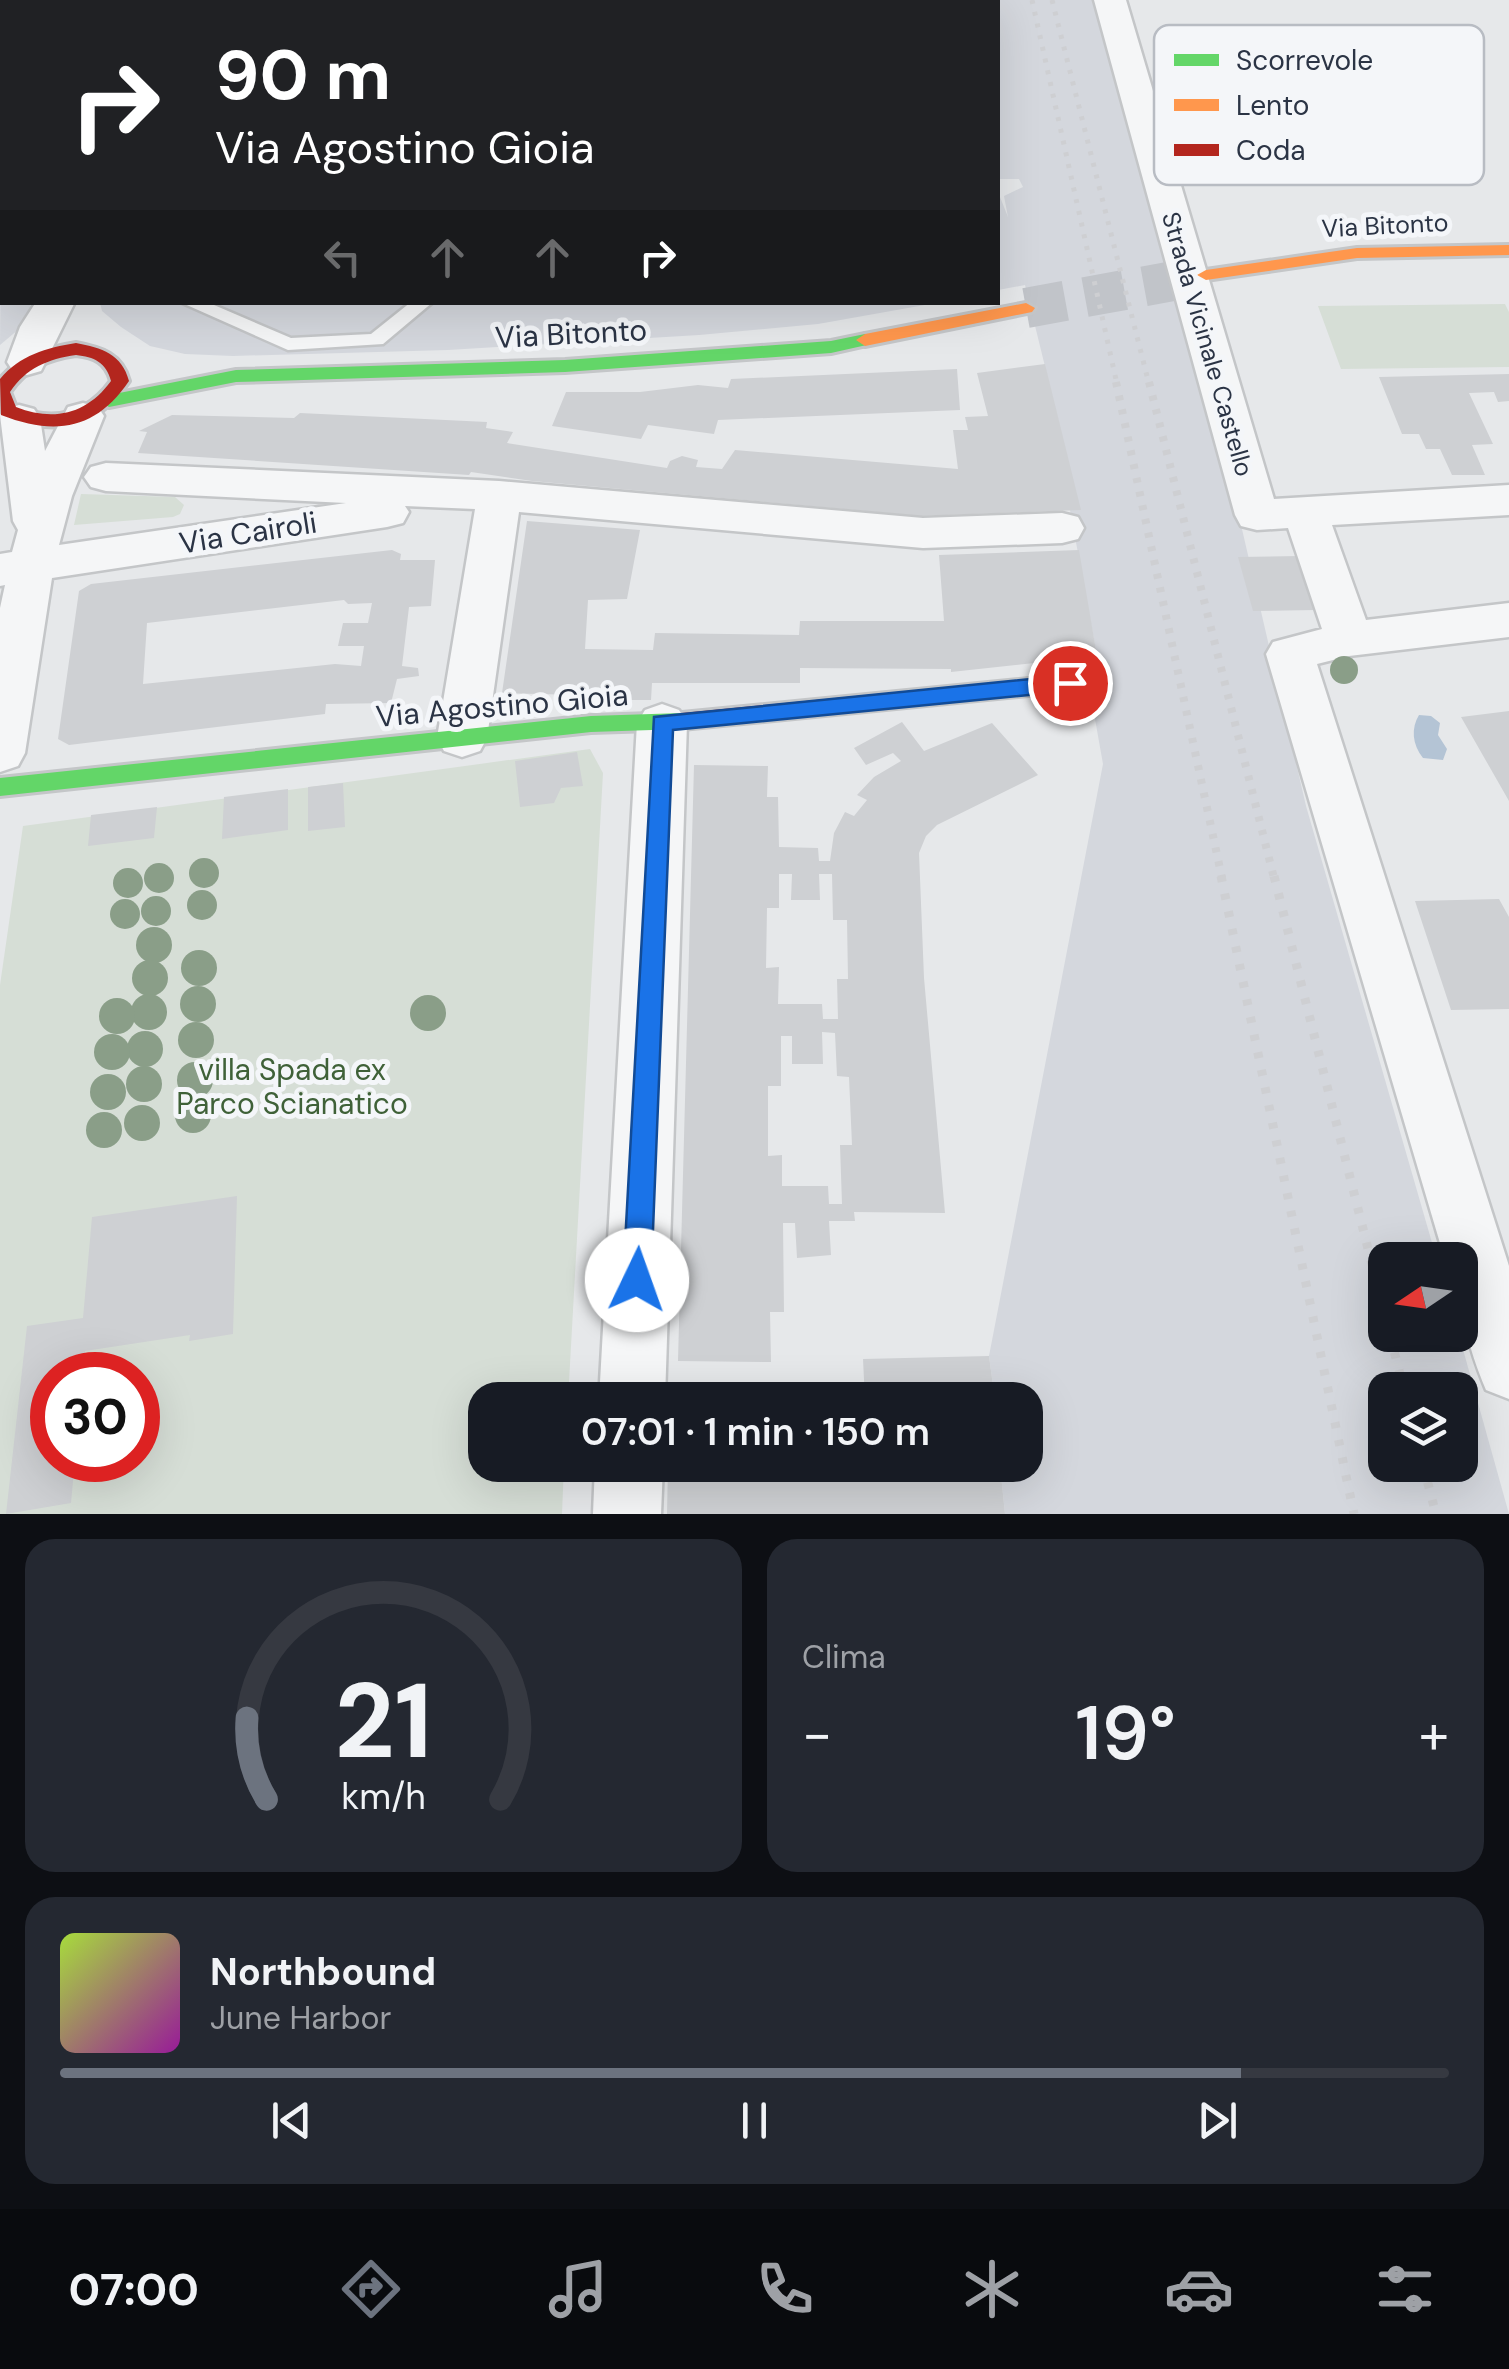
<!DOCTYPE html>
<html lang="it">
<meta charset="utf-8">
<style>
:root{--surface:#171b24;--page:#242831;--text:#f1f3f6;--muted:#9ea1a6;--line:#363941;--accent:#6c737f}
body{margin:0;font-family:"DM Sans",sans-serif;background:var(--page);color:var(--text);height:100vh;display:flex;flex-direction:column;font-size:38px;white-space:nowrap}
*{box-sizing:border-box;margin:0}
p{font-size:32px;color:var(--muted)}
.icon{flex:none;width:55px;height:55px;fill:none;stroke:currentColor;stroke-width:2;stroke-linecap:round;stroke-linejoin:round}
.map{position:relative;height:1514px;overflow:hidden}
.drawer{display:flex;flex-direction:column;gap:25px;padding:25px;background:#0d0f14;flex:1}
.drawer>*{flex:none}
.hud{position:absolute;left:0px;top:0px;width:1000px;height:305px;box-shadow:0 10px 40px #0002;background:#202124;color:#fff;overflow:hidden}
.needle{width:65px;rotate:257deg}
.controls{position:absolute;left:1368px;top:1242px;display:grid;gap:20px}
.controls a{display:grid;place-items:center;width:110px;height:110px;border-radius:20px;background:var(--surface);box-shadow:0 10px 40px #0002;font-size:50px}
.speed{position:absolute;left:30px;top:1352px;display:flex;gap:20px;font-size:50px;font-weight:700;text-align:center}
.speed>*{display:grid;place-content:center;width:130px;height:130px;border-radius:50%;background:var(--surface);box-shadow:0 10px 40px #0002;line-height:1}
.speed .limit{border:15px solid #d22;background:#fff;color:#111}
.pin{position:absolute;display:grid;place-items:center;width:85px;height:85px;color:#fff;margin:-42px;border:5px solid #fff;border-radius:50%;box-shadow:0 2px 10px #0007}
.me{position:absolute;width:110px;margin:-55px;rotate:3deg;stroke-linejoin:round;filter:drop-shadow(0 0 8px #0008)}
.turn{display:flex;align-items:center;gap:35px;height:210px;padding:0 50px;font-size:45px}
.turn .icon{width:130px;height:130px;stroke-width:2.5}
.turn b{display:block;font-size:70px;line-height:85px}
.lanes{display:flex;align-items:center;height:95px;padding:0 50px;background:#0003;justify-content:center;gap:50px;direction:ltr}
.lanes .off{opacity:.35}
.big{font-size:75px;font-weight:600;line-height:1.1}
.drawer .card{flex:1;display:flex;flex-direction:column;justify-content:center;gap:15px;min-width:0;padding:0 35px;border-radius:30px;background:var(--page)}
.drawer .dial{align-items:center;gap:0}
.dial svg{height:260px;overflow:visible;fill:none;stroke:var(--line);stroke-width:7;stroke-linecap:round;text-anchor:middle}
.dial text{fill:var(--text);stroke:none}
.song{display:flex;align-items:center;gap:30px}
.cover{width:120px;height:120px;border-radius:15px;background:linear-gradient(135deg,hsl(80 70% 55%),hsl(300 70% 35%))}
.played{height:10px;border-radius:5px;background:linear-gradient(90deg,var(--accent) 85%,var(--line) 85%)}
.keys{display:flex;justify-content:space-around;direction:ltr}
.heat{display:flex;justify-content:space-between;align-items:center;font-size:55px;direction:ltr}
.drawer .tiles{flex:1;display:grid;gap:25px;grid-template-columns:1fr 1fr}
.card:last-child{grid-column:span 2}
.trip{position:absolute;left:468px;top:1382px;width:575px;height:100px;border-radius:30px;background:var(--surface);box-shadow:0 10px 40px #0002;font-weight:600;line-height:100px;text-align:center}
.menu{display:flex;height:160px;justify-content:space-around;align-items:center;background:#090b0e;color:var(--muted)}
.menu .icon{width:70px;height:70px}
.menu .current{color:var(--accent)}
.menu b{font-size:45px;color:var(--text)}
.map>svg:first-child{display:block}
.built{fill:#d4d7dd;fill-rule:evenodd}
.green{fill:#d6ded6;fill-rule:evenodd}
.water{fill:#b4c4d5}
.building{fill:#ced0d3;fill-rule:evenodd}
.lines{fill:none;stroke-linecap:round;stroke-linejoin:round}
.secondary-tunnel{stroke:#c1c4c9;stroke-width:40;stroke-dasharray:40 20;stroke-linecap:butt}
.lane-casing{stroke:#c4c6c8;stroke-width:5}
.street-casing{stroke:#c4c6c8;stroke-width:5}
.fast-casing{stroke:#c4c6c8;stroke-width:6}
.slow-casing{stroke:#c4c6c8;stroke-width:6}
.jam-casing{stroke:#c4c6c8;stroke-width:6}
.lane{fill:#f5f6f7;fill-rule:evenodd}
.street{fill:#f5f6f7;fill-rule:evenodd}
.fast{fill:#63d668;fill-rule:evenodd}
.slow{fill:#ff974d;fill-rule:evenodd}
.jam{fill:#b3261e;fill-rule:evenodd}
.rail-far2{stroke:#cecfd2;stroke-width:5;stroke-dasharray:4 8;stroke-linecap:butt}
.rail-far1{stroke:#cecfd2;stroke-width:8;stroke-dasharray:5 9;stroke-linecap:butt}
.rail{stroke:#cecfd2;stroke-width:9;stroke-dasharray:6 12;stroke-linecap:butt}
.tree{fill:#8a9e88}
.route{fill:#1a73e8;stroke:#114b97;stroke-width:2.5}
.labels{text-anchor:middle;stroke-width:10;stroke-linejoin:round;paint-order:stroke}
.far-street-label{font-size:25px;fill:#2b3445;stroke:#f4f6f9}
.street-label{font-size:30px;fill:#2b3445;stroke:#f4f6f9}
.park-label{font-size:30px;fill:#3f6138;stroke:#f4f6f9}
.key{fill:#f4f6f9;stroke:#b8bcc3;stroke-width:2.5}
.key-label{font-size:28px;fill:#2b3445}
</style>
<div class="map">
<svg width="1509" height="1514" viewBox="0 0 1509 1514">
<rect width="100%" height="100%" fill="#e6e8ea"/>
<path class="built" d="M0,0h1104l101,369 101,437 131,454h-52v75h74l50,179h-504l-5,-49h25v-65h-30l-6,-44 114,-592 -13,-73h11l-4,-35 -27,-146 10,-1 -55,-224 -27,5v-98l10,25 -4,-21 19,-9 -4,-8h-21v-177h-996v86zM1385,1390h75v75h-75z
M2,125v177l29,1 -3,14 -9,12 -19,16z
M100,303h836l-118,21 -119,11 -251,15 -215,6 -48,-2 -35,-8 -29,-19 -19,-16z"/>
<path class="green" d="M1505,304l4,8v55l-168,2 -23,-63z
M81,494l94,3 9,8 -4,9 -7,3 -99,8z
M590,749l13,24 -35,627h-83v65h79l-2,49h-562v-529l23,-159zM52,1375h86v85h-86z"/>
<path class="water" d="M1419,715l12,1 9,7 -2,12 9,14 -4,11 -20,-2c-11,-14 -12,-30 -4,-43z"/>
<path class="building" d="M1045,364l36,146 -160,6 -389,-35 -61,-9 -2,3 -331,-22 9,-21 -8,-1 33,-16 122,3 6,-5 187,9 -1,6 27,4 -6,11 160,25 3,-7 12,-5 16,4 -2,7 26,2 13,-19 223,19 -5,-39h15l-3,-13 23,-1 -11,-43z
M957,369l3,41 -242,10 -4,14 -66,-9 -7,14 -89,-13 14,-34h74l58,-7 30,3 3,-9z
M1509,374v27l-11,1 -4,-10 -25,1 24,51 -21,1 13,30h-33l-12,-26h-14l-7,-15h-17l-23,-57z
M527,521l113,9 -13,69 -39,1 -3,49 68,1 2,-17 144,2 1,-14h144l-5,-66 140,-5 18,106 -146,16v-3l-151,-1v15h-148l-1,17h-71v-5l-78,-2z
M392,550l9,4 -1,6h35l-4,46 -22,1 -7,59 16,2 1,8 -22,3 -6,24 -65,1 -1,10 -256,31 -11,-6 21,-148 12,-7zM344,600l4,4 24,-1 -4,20h-25l-5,23h26l-3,20 -26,-2 -192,20 4,-61z
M1299,556l17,54 -63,1 -15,-54z
M1509,711v90l-48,-84z
M902,722l22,29 68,-28 46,52 -101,50 -11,11 -7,17 5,125 21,235 -91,-1 1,9h-26l2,34 -34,3 -2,-35h-12l1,89h-14l1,50 -93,-1 16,-596 74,1 -1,31h11l1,50 39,1 1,13h11l4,-28 11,-21 9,4 13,-16 -10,-5 17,-18 27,-16 -8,-8 -27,12 -12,-17zM779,874h13l-1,26h29l-1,-26h13l1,46h14l1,59h-11l1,40h-15l-1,-15h-44l1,-37 -13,1 1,-60h12zM822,1032l13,1 2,43 12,1 3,68h-12l2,59h-13l-1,-18h-46v-31l-14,1v-70h13v-50h11v28h31z
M577,752l6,34 -22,2 -7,15 -34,4 -5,-46z
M343,783l2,44 -37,4v-44z
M288,789v41l-66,9 2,-42z
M157,807l-3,31 -66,8 3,-31z
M1499,899l10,18v92l-58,1 -36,-109z
M237,1196l-4,138 -44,7 1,-6 -105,16 -2,24h-31v85h23l-4,43 -65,11 21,-188 56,-8 9,-101z
M989,1356l6,44h-130l-2,-41z
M668,1465h332l5,49h-338z"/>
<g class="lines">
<path class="secondary-tunnel" d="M1026,308l180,-33"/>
<defs>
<path id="lane" d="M299,0h21l1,2h-20z
M382,0h27l1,2h-26z
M501,0h23l1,2h-22z
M180,302h27l84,36 80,-4 40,-32h22l-50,42 -95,6z"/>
<path id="street" d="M1094,0h32l148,499 235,-14v30l-177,10 34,95 143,-17v34l-160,19 -32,8 192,602v133l-23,-9c-20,-48 -26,-79 -26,-130h-15l-179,-606 7,-12 49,-13 -34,-101 -31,2 -16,-4 -6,-11z
M36,302h39l-34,69 -14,4 -14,-4 -6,-9 13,-35z
M83,403l15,4 6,9 -32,80 -13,49 287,-42 -240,-12 -15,-4 -7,-10 7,-10 15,-4 393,18 424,37 139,-5 16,4 6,11 -6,11 -16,4 -139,5 -404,-36 -32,226 -7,13 -18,6 -18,-6 -7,-13 38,-229 -70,-3 4,6 -6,11 -16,4 -335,51 -27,175 -7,13 -18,6v-164l5,-23 -5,1v-32l12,-2 6,-22 -5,-9 -13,-106 4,-6 15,-4 15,4 6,9 5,33 23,-44z
M662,704l17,6 8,13 -22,677h-66l38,-677 8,-13z
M595,1465h68l-2,49h-68z"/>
<path id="fast" d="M865,334l9,6 -3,4 -40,9 -266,19 -329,10 -127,25 -9,-6 9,-6 127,-25 329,-10 266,-19z
M682,713l11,8 -11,8 -91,3 -591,64v-18l591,-62z"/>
<path id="slow" d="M1509,245v10l-152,3 -151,22 -9,-5 9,-5 151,-22z
M1026,303l9,5 -3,4 -167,34 -9,-6 9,-6z"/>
<path id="jam" d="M76,343c26,5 46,11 53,38 -33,49 -74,55 -128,34l-1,-36c20,-24 46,-31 76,-36zM76,355c18,2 30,7 35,26 -24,33 -57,41 -95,26l-6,-15c16,-24 38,-33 66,-37z
M1070,675l11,8 -11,8 -388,38 -11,-8 11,-8z"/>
</defs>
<use href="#lane" class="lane-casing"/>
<use href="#street" class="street-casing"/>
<use href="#fast" class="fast-casing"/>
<use href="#slow" class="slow-casing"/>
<use href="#jam" class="jam-casing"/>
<use href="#lane" class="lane"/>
<use href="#street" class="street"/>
<use href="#fast" class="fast"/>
<use href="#slow" class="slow"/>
<use href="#jam" class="jam"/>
<path class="rail-far2" d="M1032,0l85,384
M1052,0l97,384"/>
<path class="rail-far1" d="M1116,382l106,496
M1149,382l125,496"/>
<path class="rail" d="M1221,876l133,638
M1274,876l111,440
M1390,1335l14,55
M1423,1465l13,49"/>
</g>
<g class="tree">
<circle cx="1344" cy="670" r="14"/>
<circle cx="204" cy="873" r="15"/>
<circle cx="159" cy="878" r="15"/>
<circle cx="128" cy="883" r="15"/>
<circle cx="202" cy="905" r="15"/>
<circle cx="156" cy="911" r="15"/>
<circle cx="125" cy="914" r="15"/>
<circle cx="154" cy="945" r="18"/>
<circle cx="199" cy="968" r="18"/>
<circle cx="150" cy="978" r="18"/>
<circle cx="198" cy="1004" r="18"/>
<circle cx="149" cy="1012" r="18"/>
<circle cx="428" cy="1013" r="18"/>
<circle cx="117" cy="1016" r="18"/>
<circle cx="196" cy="1040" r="18"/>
<circle cx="145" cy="1049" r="18"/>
<circle cx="112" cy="1052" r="18"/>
<circle cx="195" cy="1080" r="18"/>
<circle cx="144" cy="1084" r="18"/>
<circle cx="108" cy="1092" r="18"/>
<circle cx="193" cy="1115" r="18"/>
<circle cx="142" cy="1123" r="18"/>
<circle cx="104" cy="1130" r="18"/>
</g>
<path class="route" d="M1070,675l10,8 -10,8 -397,39 -22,550 -4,10 -10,4 -10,-4 -4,-10 31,-563z"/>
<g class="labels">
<g class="far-street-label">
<text transform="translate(1385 225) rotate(-3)" y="9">Via Bitonto</text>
<text transform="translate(1208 344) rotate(74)" y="9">Strada Vicinale Castello</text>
</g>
<g class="street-label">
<text transform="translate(571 334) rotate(-3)" y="10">Via Bitonto</text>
<text transform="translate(248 533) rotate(-9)" y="10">Via Cairoli</text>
<text transform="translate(502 706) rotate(-5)" y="10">Via Agostino Gioia</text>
</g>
<g class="park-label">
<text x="292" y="1080">villa Spada ex<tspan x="292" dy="34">Parco Scianatico</tspan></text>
</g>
</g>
<rect x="1154" y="25" width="330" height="160" rx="15" class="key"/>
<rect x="1174" y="54" width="45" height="12" fill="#63d668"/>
<rect x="1174" y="99" width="45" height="12" fill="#ff974d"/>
<rect x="1174" y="144" width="45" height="12" fill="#b3261e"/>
<g class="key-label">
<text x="1236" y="70">Scorrevole</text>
<text x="1236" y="115">Lento</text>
<text x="1236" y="160">Coda</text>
</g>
</svg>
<div class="controls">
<a><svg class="needle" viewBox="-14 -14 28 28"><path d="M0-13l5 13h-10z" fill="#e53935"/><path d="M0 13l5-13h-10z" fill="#9ea1a6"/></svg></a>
<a><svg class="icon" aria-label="layers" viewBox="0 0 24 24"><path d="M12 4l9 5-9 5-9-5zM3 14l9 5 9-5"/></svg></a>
</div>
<div class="speed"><div class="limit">30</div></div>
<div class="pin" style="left:1070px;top:683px;background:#d93025"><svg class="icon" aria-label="arrive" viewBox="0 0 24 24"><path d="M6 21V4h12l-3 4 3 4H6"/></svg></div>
<svg class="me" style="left:637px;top:1280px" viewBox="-20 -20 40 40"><circle r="19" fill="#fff"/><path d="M0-13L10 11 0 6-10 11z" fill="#1a73e8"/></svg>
<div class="trip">07:01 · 1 min · 150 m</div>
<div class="hud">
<div class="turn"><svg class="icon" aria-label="right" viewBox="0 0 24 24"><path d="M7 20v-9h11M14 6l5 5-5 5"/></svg><div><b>90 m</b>Via Agostino Gioia</div></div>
<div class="lanes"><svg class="icon off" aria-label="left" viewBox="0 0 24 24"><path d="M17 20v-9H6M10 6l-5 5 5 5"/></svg><svg class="icon off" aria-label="ahead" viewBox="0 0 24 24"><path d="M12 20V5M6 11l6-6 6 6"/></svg><svg class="icon off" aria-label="ahead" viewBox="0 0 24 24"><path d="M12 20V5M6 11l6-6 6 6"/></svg><svg class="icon" aria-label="right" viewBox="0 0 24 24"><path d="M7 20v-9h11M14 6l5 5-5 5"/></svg></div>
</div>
</div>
<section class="drawer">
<div class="tiles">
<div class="card dial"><svg viewBox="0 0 100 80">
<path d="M14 69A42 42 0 1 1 86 69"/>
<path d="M14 69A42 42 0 0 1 8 44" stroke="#6c737f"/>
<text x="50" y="56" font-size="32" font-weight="700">21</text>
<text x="50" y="72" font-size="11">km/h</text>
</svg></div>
<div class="card"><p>Clima</p>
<div class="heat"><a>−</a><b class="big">19°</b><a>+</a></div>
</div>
<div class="card">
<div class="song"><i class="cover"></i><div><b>Northbound</b><p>June Harbor</p></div></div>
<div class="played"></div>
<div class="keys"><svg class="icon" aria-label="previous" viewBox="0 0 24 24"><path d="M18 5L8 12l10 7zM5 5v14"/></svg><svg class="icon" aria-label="pause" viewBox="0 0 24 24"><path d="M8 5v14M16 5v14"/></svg><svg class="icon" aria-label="next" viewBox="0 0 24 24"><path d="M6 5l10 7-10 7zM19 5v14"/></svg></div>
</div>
</div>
</section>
<nav class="menu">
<b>07:00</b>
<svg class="icon current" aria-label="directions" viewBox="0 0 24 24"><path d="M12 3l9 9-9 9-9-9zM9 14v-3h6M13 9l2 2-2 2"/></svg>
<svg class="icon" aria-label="music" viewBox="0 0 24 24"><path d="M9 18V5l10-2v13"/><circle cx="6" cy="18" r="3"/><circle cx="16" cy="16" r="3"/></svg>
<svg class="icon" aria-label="phone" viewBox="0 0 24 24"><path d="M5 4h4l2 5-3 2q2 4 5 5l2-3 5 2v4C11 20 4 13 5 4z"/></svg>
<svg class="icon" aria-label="climate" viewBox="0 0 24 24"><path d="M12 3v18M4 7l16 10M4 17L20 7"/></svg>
<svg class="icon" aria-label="car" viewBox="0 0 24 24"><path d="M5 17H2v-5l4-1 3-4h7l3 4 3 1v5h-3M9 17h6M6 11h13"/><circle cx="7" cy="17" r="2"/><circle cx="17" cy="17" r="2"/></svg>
<svg class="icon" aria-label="filters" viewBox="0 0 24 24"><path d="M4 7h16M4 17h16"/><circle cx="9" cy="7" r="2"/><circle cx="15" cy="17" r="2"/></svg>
</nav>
